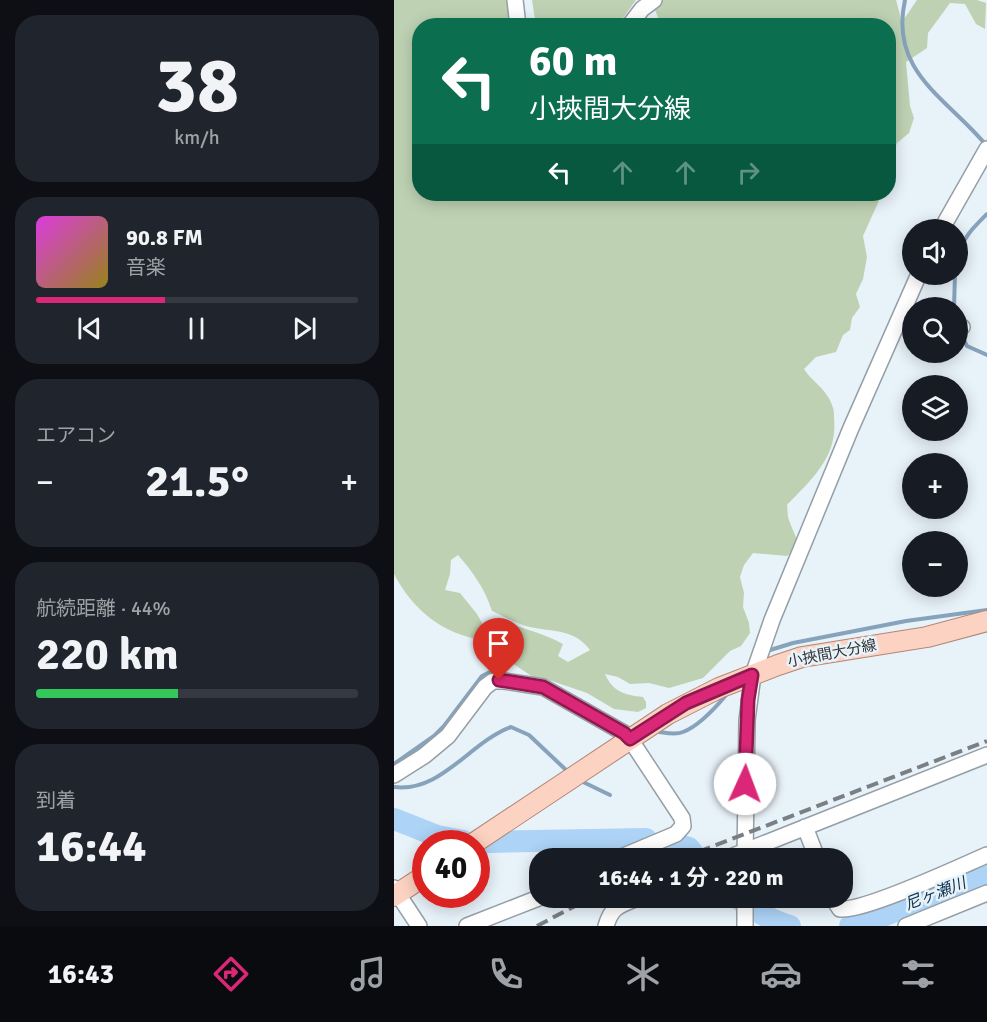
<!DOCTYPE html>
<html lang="ja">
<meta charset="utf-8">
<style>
:root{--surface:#171b24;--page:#20242c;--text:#f1f3f6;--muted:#9ea1a6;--line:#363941;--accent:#db2777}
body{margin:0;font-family:Signika,"Noto Sans JP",sans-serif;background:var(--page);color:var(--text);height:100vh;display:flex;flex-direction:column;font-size:22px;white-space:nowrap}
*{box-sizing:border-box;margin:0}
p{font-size:20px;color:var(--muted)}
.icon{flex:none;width:33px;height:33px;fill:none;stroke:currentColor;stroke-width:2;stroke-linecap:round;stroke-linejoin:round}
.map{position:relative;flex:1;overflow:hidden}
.panel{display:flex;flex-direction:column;gap:15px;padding:15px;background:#0d0f14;width:394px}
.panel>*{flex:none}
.banner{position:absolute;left:18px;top:18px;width:484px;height:183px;border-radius:24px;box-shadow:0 3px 15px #0003;background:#0b6e4f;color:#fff;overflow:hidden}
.controls{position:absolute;left:508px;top:219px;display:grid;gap:12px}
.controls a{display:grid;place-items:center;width:66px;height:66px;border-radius:50%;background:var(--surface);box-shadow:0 3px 15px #0003;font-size:30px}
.speed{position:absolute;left:18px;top:830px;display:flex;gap:12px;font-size:30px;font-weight:700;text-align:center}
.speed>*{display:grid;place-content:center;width:78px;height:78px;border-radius:50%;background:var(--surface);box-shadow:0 3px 15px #0003;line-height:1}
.speed .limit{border:9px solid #d22;background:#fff;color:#111}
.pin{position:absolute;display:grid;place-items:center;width:51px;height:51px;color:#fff;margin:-62px -26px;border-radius:50% 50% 50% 0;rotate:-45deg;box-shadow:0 0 6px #0007}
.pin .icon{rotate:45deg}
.me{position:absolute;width:66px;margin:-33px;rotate:2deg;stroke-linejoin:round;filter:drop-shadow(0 0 4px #0008)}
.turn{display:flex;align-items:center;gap:21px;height:126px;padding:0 18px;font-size:27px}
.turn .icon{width:78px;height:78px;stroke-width:2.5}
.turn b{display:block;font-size:42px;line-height:51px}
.lanes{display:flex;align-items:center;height:57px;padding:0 18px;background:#0003;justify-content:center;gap:30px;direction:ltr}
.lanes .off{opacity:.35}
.big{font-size:45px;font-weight:700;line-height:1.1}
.panel .tile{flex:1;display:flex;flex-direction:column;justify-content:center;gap:9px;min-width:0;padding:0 21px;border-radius:24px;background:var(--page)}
.panel .dial{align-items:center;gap:0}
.dial b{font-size:78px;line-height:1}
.song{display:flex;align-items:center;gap:18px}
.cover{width:72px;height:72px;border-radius:9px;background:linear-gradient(135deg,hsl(300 70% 55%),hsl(50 70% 35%))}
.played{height:6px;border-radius:3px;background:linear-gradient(90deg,var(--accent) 40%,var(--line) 40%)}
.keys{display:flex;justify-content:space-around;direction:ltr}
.heat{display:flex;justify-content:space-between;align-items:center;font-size:33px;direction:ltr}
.charge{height:9px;border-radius:4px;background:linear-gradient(90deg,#34c759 44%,var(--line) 0)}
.trip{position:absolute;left:135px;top:848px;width:324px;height:60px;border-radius:24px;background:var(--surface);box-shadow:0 3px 15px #0003;font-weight:700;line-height:60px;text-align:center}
.menu{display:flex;height:96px;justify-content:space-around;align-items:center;background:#090b0e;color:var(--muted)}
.menu .icon{width:42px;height:42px}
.menu .on{color:var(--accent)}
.menu b{font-size:27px;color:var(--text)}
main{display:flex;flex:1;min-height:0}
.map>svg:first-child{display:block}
.green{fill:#bed2b3}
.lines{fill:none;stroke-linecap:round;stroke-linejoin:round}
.stream{stroke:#87a3bc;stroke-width:4}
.river{stroke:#add3f6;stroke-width:22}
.minor-casing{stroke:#969fa6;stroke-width:18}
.major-casing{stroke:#b38777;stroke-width:22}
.minor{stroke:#fff;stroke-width:15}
.major{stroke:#fcd3c2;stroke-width:20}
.rail{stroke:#797f84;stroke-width:4;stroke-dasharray:12 6;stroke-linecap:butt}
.route-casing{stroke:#8e194d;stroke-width:15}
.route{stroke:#db2777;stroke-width:10}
.labels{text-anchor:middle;stroke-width:5;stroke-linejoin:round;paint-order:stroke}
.street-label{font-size:15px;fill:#2f3235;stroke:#e8f2f9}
.water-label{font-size:16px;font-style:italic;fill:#0d324e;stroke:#e8f2f9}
</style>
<main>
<section class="panel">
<div class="tile dial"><b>38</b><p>km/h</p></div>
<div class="tile">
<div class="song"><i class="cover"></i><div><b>90.8 FM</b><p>音楽</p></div></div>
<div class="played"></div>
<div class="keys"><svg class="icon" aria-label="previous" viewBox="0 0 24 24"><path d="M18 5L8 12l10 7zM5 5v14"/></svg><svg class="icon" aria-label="pause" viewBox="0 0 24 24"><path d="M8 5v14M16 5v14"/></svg><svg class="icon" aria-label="next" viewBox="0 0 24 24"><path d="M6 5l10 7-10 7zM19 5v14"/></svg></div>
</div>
<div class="tile"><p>エアコン</p>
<div class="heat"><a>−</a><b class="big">21.5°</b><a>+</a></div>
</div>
<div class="tile"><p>航続距離 · 44%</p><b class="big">220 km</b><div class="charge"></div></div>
<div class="tile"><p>到着</p><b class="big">16:44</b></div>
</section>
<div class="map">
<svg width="593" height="926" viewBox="0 0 593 926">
<rect width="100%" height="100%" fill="#e8f2f9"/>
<path class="green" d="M0,0h117l-4,25 -87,1v168h462l-19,42 4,21 -4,22 -7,15 4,13 -8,11 -2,12 -7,5 -7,17 -20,5 -12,12c8,13 22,19 28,36 2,4 2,9 2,13 4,39 -22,61 -47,87 1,5 0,11 2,15 5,16 15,23 -2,36l-34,-3 -9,12 -4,12 4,16 -1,14 6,16 1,10 -9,13 -11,5 -27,27 -34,10 -20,-5 -19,1 -12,-7 -13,-3c8,18 20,21 38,23l3,5v6l-8,4 -24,-3 -27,-16 -38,-13 -16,-3 -21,-14 -6,-9v-11l-10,-18 9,-3c20,7 39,12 58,22l-5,12 10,6 22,-12c-17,-23 -39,-17 -64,-24 -11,-3 -23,-10 -34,-15 -7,-22 -19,-39 -34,-56l-7,5 -1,14 -5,16 15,3 17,21 10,18 -4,8c-41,-6 -70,-30 -89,-66z
M138,0h104l-18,25 -82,1z
M257,0h245l6,22 15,-22h60l9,3 -1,26 -9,-5 -11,-20 -15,-1 -22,30 -1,15 -21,14 4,44 4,12 -5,15 -12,10 -6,15 -2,22v-154l-231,-1 1,-5z"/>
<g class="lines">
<path class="stream" d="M511,0c-16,72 42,98 81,145
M564,256c5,-19 16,-29 29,-42
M560,308l1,-34
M565,331l8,15 20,9
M373,651l26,-8 113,-22 81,-11
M265,732c8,1 17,3 24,0 16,-6 34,-26 44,-38
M0,764l40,-28 10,-10 38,-50 8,-4 5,1
M187,781l29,14
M0,787c47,6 76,-45 117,-60l18,8 36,34"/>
<path class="river" d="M0,819l43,17 26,5
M93,842l159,-3
M282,844l13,4 8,10
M342,897c17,13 33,23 54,29
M456,926l33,-10 104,-43"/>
<defs>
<path id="minor" d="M121,0l3,26
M235,26l13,-17 12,-9
M547,230l46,-81
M564,326l4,1
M0,775l30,-19 24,-20 37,-49 8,-6h11l39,6 81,46 6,6 52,79 1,8 -7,8 -57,24
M411,827l12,31
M334,858l259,-103
M351,858l2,-138 6,-45 19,-55 79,-192 68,-154
M0,888l25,38
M351,897v29
M438,897l8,12c24,3 119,-42 147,-54
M73,926l74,-29
M212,926c6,-21 15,-21 34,-29
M512,926l81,-33"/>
<path id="major" d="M80,843l194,-129 51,-26 59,-23 24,-8 125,-20 60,-16
M0,896l32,-21"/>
</defs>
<use href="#minor" class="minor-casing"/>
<use href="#major" class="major-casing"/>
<use href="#minor" class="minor"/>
<use href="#major" class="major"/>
<path class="rail" d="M288,858l305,-117
M143,926l55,-29"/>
</g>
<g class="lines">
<defs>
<path id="route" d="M105,680l44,7 81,46 6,6 56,-36 66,-28 -4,25 -3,84"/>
</defs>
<use href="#route" class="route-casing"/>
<use href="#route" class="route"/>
</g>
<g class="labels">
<g class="street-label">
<text transform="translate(438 653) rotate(-11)" y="5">小挾間大分線</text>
</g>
<g class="water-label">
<text transform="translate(541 893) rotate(-21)" y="6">尼ヶ瀬川</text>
</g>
</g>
</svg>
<div class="controls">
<a><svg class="icon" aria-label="sound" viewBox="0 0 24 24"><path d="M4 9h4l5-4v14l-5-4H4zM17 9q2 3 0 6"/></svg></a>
<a><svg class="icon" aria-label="search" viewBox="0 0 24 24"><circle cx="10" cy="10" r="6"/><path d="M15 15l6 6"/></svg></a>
<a><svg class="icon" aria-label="layers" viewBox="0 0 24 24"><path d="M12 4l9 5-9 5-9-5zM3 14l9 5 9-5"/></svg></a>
<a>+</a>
<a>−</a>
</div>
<div class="speed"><div class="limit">40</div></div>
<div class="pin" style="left:105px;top:680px;background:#d93025"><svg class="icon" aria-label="arrive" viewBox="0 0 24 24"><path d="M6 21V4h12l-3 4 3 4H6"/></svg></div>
<svg class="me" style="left:351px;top:784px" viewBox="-20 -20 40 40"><circle r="19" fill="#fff"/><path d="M0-13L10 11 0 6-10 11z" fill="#db2777"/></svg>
<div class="trip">16:44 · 1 分 · 220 m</div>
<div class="banner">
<div class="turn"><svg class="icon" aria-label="left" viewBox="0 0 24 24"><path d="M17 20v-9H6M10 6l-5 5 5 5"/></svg><div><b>60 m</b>小挾間大分線</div></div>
<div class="lanes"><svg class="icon" aria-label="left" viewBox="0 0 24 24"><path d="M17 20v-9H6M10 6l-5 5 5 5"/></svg><svg class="icon off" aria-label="ahead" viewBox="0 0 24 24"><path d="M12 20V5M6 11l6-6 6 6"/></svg><svg class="icon off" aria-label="ahead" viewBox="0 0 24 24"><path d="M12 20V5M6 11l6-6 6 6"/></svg><svg class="icon off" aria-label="right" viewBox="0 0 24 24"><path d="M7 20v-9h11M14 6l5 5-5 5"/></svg></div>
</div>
</div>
</main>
<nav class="menu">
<b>16:43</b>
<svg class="icon on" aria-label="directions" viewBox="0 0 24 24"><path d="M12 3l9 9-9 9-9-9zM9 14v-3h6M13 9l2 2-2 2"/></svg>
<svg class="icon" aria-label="music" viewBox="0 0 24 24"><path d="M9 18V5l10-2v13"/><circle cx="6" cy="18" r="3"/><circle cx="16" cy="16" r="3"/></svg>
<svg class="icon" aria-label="phone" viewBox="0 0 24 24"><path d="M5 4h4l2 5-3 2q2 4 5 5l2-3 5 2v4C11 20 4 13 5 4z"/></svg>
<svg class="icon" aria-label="climate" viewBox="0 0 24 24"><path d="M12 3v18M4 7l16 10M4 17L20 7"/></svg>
<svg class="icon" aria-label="car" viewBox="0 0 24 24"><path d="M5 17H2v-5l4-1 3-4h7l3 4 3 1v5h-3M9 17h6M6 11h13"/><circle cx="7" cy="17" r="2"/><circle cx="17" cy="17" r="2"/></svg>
<svg class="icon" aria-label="filters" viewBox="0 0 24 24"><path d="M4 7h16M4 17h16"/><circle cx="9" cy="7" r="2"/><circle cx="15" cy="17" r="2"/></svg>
</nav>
